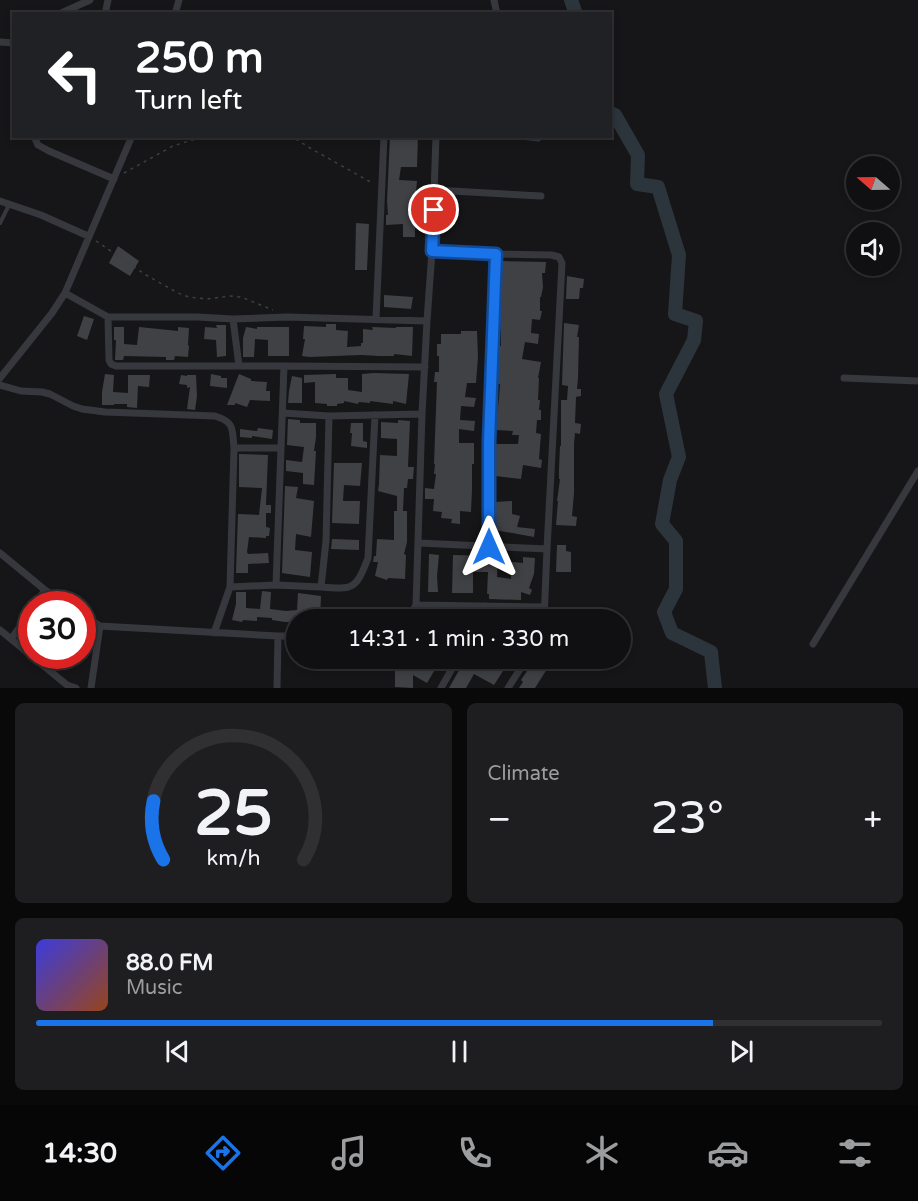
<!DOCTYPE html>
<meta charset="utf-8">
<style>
:root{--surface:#101012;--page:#1e1e20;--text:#f1f3f6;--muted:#9c9d9f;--line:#303032;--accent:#1a73e8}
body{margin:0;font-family:"Varela Round",sans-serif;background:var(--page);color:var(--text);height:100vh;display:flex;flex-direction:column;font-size:22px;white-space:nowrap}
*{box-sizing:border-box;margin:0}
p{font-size:20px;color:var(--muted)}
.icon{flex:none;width:33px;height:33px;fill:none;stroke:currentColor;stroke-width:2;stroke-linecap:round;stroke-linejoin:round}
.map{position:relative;height:688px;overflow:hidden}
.side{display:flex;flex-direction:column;gap:15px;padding:15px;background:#09090a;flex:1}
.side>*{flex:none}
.top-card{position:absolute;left:12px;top:12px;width:600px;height:126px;border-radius:0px;box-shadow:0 3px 9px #0003,0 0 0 2px var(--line);background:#202124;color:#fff;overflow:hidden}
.needle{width:39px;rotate:290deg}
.tools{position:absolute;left:846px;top:156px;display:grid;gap:12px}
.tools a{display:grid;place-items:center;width:54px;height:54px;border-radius:50%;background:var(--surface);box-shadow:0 3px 9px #0003,0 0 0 2px var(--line);font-size:30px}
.speed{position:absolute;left:18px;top:591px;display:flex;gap:12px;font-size:30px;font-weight:700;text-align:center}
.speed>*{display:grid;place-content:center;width:78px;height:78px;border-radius:50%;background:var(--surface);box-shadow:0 3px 9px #0003,0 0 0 2px var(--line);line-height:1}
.speed .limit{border:9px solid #d22;background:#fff;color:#111}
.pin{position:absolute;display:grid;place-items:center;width:51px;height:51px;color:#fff;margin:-26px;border:3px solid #fff;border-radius:50%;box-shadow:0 2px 6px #0007}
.me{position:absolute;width:66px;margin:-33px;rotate:0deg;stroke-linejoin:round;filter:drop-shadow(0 0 4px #0008)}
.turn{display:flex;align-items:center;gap:21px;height:126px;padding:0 24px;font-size:27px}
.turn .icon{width:78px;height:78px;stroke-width:2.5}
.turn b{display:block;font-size:42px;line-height:51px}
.big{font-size:45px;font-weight:600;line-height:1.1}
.side .tile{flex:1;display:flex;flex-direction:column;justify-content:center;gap:9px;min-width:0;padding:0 21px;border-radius:9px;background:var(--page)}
.side .dial{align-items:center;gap:0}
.dial svg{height:156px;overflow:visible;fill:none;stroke:var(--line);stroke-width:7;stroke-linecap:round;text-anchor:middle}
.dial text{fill:var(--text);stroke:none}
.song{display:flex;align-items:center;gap:18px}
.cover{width:72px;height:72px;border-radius:9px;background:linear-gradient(135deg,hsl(240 70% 55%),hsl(20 70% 35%))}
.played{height:6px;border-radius:3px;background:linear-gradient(90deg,var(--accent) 80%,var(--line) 80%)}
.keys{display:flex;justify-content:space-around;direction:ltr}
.heat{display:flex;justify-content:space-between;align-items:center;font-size:33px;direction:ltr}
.side .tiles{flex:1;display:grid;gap:15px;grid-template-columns:1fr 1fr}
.tile:last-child{grid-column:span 2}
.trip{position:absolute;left:286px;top:609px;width:345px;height:60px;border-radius:30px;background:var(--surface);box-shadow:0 3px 9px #0003,0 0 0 2px var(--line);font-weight:600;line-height:60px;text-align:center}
.menu{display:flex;height:96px;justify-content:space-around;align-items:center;background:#060607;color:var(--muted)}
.menu .icon{width:42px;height:42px}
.menu .current{color:var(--accent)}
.menu b{font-size:27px;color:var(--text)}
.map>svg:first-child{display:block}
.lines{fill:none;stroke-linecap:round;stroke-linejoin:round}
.river{stroke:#2c353c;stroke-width:14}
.building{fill:#404145}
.path{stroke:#3d3f44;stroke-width:1.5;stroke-dasharray:3 4.5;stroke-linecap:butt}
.service{stroke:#37383d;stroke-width:4}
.minor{stroke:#37383d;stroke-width:7}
.route-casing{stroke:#114b97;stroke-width:15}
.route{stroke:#1a73e8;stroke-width:10}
</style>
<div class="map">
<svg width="918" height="688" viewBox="0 0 918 688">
<rect width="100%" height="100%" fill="#161618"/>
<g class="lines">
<path class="river" d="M571,0l5,14
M610,113l5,2 23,40 -1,29 21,3 21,68 -4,59 21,7 -2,19 -28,54 13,63 -9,23 -8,44 14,17v48l-12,23 8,21 39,19 4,36"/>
</g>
<path class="building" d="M390,136h28l-1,31h-16l-2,13 18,1 -2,23v33h-12v-13l-17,1v-10h2l-1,-14z
M356,223l13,1 -2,46h-12z
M118,246l21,15 -9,15 -21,-13z
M502,261l44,1 -1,11h-3l1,14 -2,10h-1v14h2l-2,9 -8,-1 -1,14 8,1 -1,10 -13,-2 -3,17 19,3 -3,16h1l-1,22h2l-1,10h2v10h-4l-1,13 5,1 -2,25 3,1 -1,8 -18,-3 -2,14 -26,-3 1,-32h22l1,-9h-7l1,-4 -18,-1 4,-32 1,-14h-3v-10h2l-1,-28h3v-16l-1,-1 1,-11h-2z
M567,276l17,3 -1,9h-3l-1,11h-13z
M384,295l29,2 -2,12 -27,-2z
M84,316l10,3 -7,21 -10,-4z
M564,323l15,2 -2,12h2l-1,41 -1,11h4v7l-5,1 -1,26 6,1 -1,10 -5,-1 -1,11v49l-2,23 5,1 -1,9 -20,-1 2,-24h-1l3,-22h-1v-10l1,-23h1v-46h6l1,-14 -6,-1z
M326,324h10v6l12,1 -1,16 14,-1v-3h2v-14l10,1 -1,-3 24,1v-1h17l-1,29 -18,-2v2h-15l-18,-1 -51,2 -8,-1 3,-17h-2l1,-13 22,1z
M216,325h10v31l-9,1 -1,-17 -12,-1 1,-12 12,1z
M114,327h10v17l13,1 2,-18 39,4v-4l11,1 -1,17 1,1 -1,11 -13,-1 -1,4h-8v-3l-42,-1 -1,4h-8l1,-20h-2z
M246,327l11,2v-2h32v29h-21v-16l-13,-1 -1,18h-11v-19z
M461,331h16l1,26 -2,26h-9l-2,14 11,1 -2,9 -13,-1 -1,14 15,1 -1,10 -15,-2v14h15v21h-2v26l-1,22 -11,-1v13l-9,-1 1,-4 -11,-1 1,-6 -9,-1 1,-12h-9v-11l9,1 2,-15h-2l1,-10h-1l3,-82h-3l1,-10h4v-16h-2v-12h4v-10h20z
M374,373l35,1 -3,30 -13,-3v3l-23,-3v2l-11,-1 -1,2 -14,-3v2l-7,1v2h-10v-2l-12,-1v-21l-11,1v-8l32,-1v4h12v12l14,2v-18z
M105,374l9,1 -1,17 15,1v-18h22l-1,12 -11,-1 -1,22 -10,-1v-3h-13v1h-12v-13z
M211,374l10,2v2h6v10l-17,-2z
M239,374l12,5v2l16,1 -1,9h4v10l-20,-1 -3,7 -12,-4v2h-8z
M181,375l6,1v-1h9l1,21 -2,14 -8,-1 3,-22 -3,1v-3l-8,-1z
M292,376l10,2v25h-14l1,-12z
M288,419l12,1v3h16v14l-2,14h2l-2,34 -11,-1v-11l-17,-2v-11l16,2 2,-15 -17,-2z
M398,420l12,1 -2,46h6l-1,12h-5l-1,9h-3l-1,23h4v31l-3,12 2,1 -1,24 -17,-1 -1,2 -12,-4 3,-14h-5l1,-6h2l1,-17 17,1v-29h3v-15l-19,-5 1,-7 1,-29 17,1v-17l-16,-1v-16l17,1z
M351,423h12v18l4,1v6l-16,-2 1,-13h-2z
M258,428l15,2 -1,9 -20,-3v2l-12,-1v-8l17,2z
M239,454l29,1 -2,50h5v8h-5v14l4,1 -1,8h-3v2l-17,-1 -2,15 1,2 20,-1 1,10 -21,1v9h-12l2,-59 21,1 3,-27 -23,-1z
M334,463h28l-2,23 -16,-1 -1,16h17l-1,23 -27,-1z
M285,486l13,1 -2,11 18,3 -3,36 -15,-3 -1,16 17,2 -2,25 -28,-4z
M512,501v13l8,2 -3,11 18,2 -1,8 -39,-7v-28z
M332,539l27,1v10l-28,-1z
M557,545h9v6l5,1v20h-15z
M492,552h6l-1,25 14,2 1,-17 11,1v-6l12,1 -1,16 -5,14 3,2 -2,5 -9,-3v8l-32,-1v-5h-2l1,-22h-15v21h-21l1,-38 38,1z
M429,554l10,1 -2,21 1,16h-10z
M262,591l9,1 -1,17 16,2 11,-1 1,-17 23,3 -1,24h-25v2h-10l-13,-2v-2l-15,-1v4l-14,-1 -1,2 -10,-2 4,-16v-12h10v16l14,1z
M368,658h74l-15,25 -14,-8v13l-18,-1v-21l-28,-2z
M466,658l20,10 7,-10h16l-4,10 -11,17 -20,-11 -8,14h-17z
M536,658h18l-19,30h-16l4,-6 -2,-2z"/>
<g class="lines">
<path class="path" d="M289,136l10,5 11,7 64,36
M124,173l49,-27 32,-10
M96,241l50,34 32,18 11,4 18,2 22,-3 12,1 32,13"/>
<path class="service" d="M0,223l9,-18"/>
<path class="minor" d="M494,0l3,14
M59,14l31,-14
M105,14l3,-14
M175,14l4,-14
M0,42l14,1
M34,136l4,9 11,6 65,28
M521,136l17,2
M434,190l107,6
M0,201l41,14 47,21
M65,293l43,24h89l36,2 54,-2 140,4
M108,317l1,43 2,4 5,2h168
M233,319l6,47
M376,319l8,-183
M0,378l52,-65 13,-20 67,-157
M844,378l74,3
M0,385l21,6 21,1 8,2 23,12 9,3 23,3 110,4c20,6 17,13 19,32l-4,139 -16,46
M283,413l46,3 93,-2
M234,448h46
M419,543l128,6 15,-286 -3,-6 -8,-2 -55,-1 -64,-3
M489,547v-105l7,-188
M0,553l45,37 22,14
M276,585l8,-219 141,1
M230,587l46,-2 45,2 5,-46 3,-125
M321,587c33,3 35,2 47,-29l7,-143
M35,604l10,-14
M416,605l128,2
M82,615l18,11 178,10h19
M408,620l8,-15 6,-191 5,-93 5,-70 4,-115
M479,620l5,-14
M544,620l3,-71
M0,630l67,55 9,3
M11,639l21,-29
M813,644l105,-173
M91,688l9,-62
M277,688l1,-52
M441,688l17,-30
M508,688l19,-30"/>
</g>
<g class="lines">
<defs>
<path id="route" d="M434,210l-2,41 64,3 -7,188v105"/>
</defs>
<use href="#route" class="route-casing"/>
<use href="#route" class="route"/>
</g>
</svg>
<div class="tools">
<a><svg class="needle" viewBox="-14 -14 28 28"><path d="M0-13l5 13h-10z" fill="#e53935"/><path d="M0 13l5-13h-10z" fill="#9c9d9f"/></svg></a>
<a><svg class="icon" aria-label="sound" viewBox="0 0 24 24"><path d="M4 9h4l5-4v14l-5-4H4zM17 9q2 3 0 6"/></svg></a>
</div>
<div class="speed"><div class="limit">30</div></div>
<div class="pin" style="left:434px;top:210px;background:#d93025"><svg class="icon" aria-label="arrive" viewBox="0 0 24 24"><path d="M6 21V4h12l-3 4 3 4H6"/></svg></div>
<svg class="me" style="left:489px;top:547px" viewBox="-20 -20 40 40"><path d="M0-17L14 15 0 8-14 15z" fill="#1a73e8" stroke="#fff" stroke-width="4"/></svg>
<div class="trip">14:31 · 1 min · 330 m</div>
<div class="top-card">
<div class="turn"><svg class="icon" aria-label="left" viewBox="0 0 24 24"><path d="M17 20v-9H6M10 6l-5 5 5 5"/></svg><div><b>250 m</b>Turn left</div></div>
</div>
</div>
<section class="side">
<div class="tiles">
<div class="tile dial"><svg viewBox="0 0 100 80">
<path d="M14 69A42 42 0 1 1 86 69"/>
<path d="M14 69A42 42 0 0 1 9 39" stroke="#1a73e8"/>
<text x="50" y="56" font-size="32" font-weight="700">25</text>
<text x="50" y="72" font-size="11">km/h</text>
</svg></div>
<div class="tile"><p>Climate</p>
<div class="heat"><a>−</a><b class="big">23°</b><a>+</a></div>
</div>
<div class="tile">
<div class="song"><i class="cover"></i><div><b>88.0 FM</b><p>Music</p></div></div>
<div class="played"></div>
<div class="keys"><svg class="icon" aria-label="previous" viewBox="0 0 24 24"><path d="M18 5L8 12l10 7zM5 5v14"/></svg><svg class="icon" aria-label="pause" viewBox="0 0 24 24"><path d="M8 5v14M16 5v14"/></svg><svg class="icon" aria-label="next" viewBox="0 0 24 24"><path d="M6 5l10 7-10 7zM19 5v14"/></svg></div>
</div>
</div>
</section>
<nav class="menu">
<b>14:30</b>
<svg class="icon current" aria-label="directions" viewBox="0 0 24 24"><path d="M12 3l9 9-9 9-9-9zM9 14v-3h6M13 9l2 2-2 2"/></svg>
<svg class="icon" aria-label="music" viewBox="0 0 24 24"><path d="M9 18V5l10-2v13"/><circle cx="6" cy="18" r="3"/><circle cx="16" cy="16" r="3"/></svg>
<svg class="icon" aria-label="phone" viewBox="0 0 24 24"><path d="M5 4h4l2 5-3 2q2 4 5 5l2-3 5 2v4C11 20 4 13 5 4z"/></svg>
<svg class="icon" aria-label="climate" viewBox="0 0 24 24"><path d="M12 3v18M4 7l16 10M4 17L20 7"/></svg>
<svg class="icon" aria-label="car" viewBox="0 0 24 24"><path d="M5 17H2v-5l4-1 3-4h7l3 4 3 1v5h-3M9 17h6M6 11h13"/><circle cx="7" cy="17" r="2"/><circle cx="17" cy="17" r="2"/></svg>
<svg class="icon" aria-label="filters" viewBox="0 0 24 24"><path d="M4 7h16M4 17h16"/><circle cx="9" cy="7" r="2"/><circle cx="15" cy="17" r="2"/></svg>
</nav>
